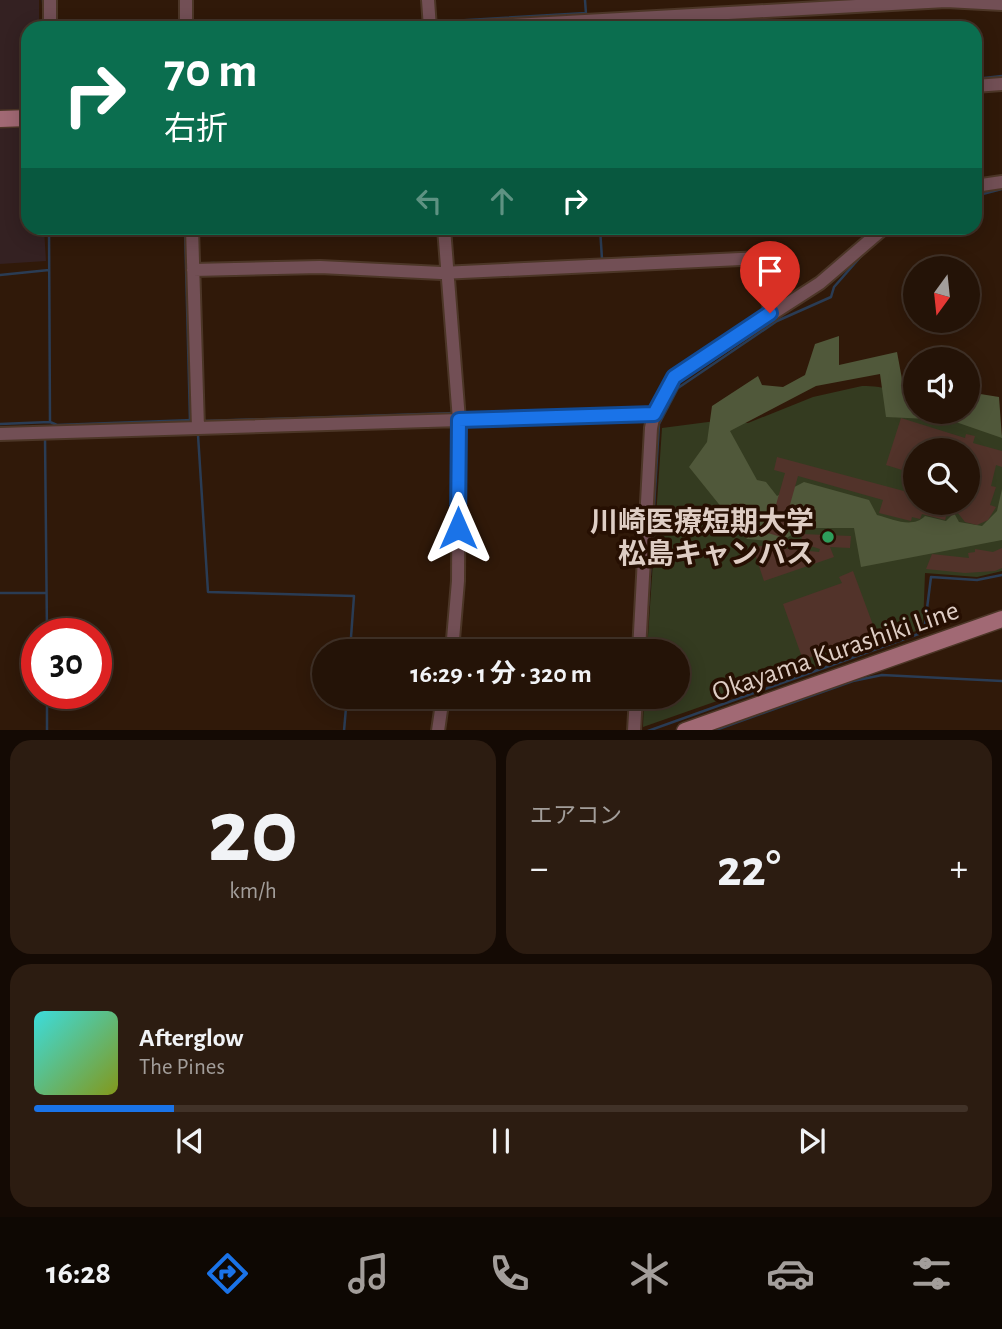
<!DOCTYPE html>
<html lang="ja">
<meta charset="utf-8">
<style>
:root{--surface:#241307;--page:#2c1c11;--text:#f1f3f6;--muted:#a39e9b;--line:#413228;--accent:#1a73e8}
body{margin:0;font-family:"Alegreya Sans","Noto Sans JP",sans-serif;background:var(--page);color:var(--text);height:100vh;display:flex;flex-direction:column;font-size:26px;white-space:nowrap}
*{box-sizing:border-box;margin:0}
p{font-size:23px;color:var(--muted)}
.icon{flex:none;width:38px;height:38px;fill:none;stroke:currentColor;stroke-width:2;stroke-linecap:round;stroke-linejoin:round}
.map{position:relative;height:730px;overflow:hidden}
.drawer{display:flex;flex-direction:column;gap:10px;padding:10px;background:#140a04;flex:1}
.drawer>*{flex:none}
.guide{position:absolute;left:21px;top:21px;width:961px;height:214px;border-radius:21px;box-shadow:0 4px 18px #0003,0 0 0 2px var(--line);background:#0b6e4f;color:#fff;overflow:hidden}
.needle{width:46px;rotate:195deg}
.buttons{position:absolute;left:903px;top:256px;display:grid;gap:14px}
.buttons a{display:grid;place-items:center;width:77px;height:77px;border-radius:50%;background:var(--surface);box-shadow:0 4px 18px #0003,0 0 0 2px var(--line);font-size:35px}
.speed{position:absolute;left:21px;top:618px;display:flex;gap:14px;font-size:35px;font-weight:700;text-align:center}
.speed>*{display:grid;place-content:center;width:91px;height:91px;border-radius:50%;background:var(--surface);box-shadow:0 4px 18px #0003,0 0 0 2px var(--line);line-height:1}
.speed .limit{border:10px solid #d22;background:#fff;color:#111}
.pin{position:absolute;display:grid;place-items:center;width:60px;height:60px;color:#fff;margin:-72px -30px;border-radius:50% 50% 50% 0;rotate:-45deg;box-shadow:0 0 7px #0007}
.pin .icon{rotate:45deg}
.me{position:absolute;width:77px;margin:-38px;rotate:0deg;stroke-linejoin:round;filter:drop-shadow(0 0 5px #0008)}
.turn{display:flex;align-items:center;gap:24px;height:147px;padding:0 28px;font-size:32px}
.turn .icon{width:91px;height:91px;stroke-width:2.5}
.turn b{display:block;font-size:49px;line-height:60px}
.lanes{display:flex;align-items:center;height:66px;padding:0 28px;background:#0003;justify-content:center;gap:35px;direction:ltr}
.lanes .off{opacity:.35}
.big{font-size:52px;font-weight:700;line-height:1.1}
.drawer .tile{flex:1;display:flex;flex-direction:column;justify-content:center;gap:10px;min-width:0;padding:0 24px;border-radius:21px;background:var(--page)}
.drawer .dial{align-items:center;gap:0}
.dial b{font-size:91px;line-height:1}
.song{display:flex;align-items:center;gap:21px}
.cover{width:84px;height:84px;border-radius:10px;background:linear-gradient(135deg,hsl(180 70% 55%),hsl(70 70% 35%))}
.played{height:7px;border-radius:4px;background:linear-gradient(90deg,var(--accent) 15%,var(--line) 15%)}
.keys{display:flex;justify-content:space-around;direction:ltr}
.heat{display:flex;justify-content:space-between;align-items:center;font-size:38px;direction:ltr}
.drawer .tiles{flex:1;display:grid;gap:10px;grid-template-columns:1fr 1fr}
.tile:last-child{grid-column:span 2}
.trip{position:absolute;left:312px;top:639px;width:378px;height:70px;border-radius:35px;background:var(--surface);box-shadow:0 4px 18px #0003,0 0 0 2px var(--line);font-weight:700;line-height:70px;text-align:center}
.dock{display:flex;height:112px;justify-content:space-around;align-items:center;background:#0e0803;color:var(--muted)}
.dock .icon{width:49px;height:49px}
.dock .on{color:var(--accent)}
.dock b{font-size:32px;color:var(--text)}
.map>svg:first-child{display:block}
.industrial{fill:#342122}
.green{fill:#343b20;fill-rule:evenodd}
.forest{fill:#50583a}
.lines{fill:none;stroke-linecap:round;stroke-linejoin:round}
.stream{stroke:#2a3c54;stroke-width:2.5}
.building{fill:#52332a}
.street-casing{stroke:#4c3627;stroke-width:16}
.secondary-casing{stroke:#4c3627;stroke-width:19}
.street{stroke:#724f55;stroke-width:12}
.secondary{stroke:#a16974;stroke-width:16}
.route-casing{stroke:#114b97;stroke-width:18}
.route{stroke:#1a73e8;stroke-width:12}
.leisure-dot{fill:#2e9e5b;stroke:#260f02;stroke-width:2.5}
.labels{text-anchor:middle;stroke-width:7;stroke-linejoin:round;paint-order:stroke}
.poi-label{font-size:28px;font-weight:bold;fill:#decdc4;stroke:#260f02;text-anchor:end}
.street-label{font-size:28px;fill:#decdc4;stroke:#260f02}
</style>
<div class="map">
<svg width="1002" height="731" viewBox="0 0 1002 731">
<rect width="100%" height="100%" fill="#301909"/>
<path class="industrial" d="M0,0h39v28h-11v82l-28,1z
M28,127v101h16l2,33 -46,3v-136z"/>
<path class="green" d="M862,386c23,0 43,5 53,25h12l75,24v136l-25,6 -52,-4 -2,53 -4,4 -276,97 1,-30 33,-1v-45h-30l15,-223 46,-6 40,1 65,-26zM915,450h53v52h-53z"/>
<path class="forest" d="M839,336v29l58,-13 10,54 8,5 36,6 3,-6h14v-19l31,5 3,41 -52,-18 -64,-3 -6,-43 -64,12 -86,45 27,49 9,2 11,14 27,-14 65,18 8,15c16,4 35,14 48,1l21,5 8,-8 5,9 23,4 15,-15 5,-22v51l-141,27 -7,-39h-51l-23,14 -33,-3 -58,-72 18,-25 5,-36 46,-30 4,9 21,2 22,-12 10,-31z"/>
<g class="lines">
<path class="stream" d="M43,0l1,21
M180,0v11
M585,0l1,14
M434,22l152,-9
M226,28l198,-6
M975,79l27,-3
M975,196l27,-7
M185,228l5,192
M600,228l2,31
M602,259l157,-7
M196,264l18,-1
M0,275l49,-5
M462,413l157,-4
M203,421l252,-8
M50,422l7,3 136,-5
M0,424l50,-2 -1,-194
M198,435l10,157 146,4 -4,55
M45,437l2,197
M0,593h46
M648,606l11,-182 19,-36 99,-67 54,-24 3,-10 29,-33
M47,693v38
M344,731l3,-35
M648,731l276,-99 7,-55 46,3 25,-5
M713,731l140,-50 29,-6 120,6"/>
</g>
<path class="building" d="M901,418l64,20 1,-4 9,2 -2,7 29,8v16l-6,-2 -5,21 5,1 -6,18 6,2 -8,13 -11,5 -12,-3 -15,-19 -5,17 -23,-6 -2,5 -8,-2 -1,4 -32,-8 4,-13 -85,-24 -17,61 -13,-4 17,-60 -11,-3 3,-13 138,37v8h43l10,2v-54h-53v24l-29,-9z
M802,534l49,2 -1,12 -20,-1 4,10 -70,24 -11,-33 7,-2 59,6 1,-3 -19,-6z
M1002,548v20l-7,3 -30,2 -39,-4 6,-15 37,4 -1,-5 7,-1v-3l18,3z
M853,571l23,62 -73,27 -20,-56 59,-21 -3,-6z"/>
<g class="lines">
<defs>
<path id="street" d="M50,0v28
M186,0v28
M428,0l2,28
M459,28l487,-27 56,3
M975,86l27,-2
M975,186l27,-4
M192,228l6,200
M444,228l15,192 -1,161 -6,70
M193,270l127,-3 121,6 321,-15 3,2 5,53
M0,434l654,-20
M639,651l12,-223 3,-14 20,-37 146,-94 64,-55
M438,731l5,-35
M634,731l2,-35"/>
<path id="secondary" d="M0,119l28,-1
M685,731l317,-112"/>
</defs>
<use href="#street" class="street-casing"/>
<use href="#secondary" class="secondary-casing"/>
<use href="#street" class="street"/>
<use href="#secondary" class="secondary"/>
</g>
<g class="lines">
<defs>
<path id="route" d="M458,528l1,-108 195,-6 20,-37 96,-64"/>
</defs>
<use href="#route" class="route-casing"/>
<use href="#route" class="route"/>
</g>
<circle class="leisure-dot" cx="828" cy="537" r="7"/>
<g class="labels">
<g class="poi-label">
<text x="814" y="531">川崎医療短期大学<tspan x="814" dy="32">松島キャンパス</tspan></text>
</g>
<g class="street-label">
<text transform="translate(835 650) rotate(-19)" y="10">Okayama Kurashiki Line</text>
</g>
</g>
</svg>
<div class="buttons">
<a><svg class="needle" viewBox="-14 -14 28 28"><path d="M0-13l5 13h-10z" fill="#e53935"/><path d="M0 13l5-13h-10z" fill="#a39e9b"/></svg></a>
<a><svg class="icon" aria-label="sound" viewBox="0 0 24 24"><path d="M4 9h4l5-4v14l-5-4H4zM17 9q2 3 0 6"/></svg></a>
<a><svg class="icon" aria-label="search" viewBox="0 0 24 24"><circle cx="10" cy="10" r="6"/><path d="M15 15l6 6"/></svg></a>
</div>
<div class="speed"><div class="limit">30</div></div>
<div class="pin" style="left:770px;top:313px;background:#d93025"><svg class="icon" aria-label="arrive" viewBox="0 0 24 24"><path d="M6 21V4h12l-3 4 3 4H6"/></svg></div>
<svg class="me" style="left:458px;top:528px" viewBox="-20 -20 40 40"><path d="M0-17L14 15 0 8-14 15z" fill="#1a73e8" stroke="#fff" stroke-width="4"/></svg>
<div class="trip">16:29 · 1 分 · 320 m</div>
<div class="guide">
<div class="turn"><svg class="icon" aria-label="right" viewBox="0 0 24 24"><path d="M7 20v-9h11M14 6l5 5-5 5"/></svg><div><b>70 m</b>右折</div></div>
<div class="lanes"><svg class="icon off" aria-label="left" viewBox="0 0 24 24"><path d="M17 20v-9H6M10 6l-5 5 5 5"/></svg><svg class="icon off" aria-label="ahead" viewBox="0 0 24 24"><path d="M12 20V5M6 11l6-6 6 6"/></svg><svg class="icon" aria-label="right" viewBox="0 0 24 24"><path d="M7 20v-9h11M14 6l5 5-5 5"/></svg></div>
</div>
</div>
<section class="drawer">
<div class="tiles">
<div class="tile dial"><b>20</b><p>km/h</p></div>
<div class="tile"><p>エアコン</p>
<div class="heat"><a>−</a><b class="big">22°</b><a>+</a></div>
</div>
<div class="tile">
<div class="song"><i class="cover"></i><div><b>Afterglow</b><p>The Pines</p></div></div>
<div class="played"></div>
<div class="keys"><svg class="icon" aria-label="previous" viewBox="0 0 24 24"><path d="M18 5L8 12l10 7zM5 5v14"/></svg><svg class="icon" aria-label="pause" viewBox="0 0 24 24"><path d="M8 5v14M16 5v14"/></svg><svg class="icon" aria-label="next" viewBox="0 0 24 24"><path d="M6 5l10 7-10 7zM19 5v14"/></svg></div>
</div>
</div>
</section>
<nav class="dock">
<b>16:28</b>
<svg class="icon on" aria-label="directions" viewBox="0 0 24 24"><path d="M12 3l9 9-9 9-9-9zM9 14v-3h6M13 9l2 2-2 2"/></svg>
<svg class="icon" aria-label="music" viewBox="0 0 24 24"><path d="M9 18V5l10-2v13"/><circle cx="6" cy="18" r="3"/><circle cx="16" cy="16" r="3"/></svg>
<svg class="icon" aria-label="phone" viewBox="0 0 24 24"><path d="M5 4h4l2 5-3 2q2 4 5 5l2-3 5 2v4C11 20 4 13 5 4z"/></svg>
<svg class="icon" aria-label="climate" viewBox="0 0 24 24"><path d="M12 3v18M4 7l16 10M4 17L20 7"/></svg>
<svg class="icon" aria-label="car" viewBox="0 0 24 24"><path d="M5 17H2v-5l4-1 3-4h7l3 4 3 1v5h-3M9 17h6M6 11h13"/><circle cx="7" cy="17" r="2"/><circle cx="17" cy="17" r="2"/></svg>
<svg class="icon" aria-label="filters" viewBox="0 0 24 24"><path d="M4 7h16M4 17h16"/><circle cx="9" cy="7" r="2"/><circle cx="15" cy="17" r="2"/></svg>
</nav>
